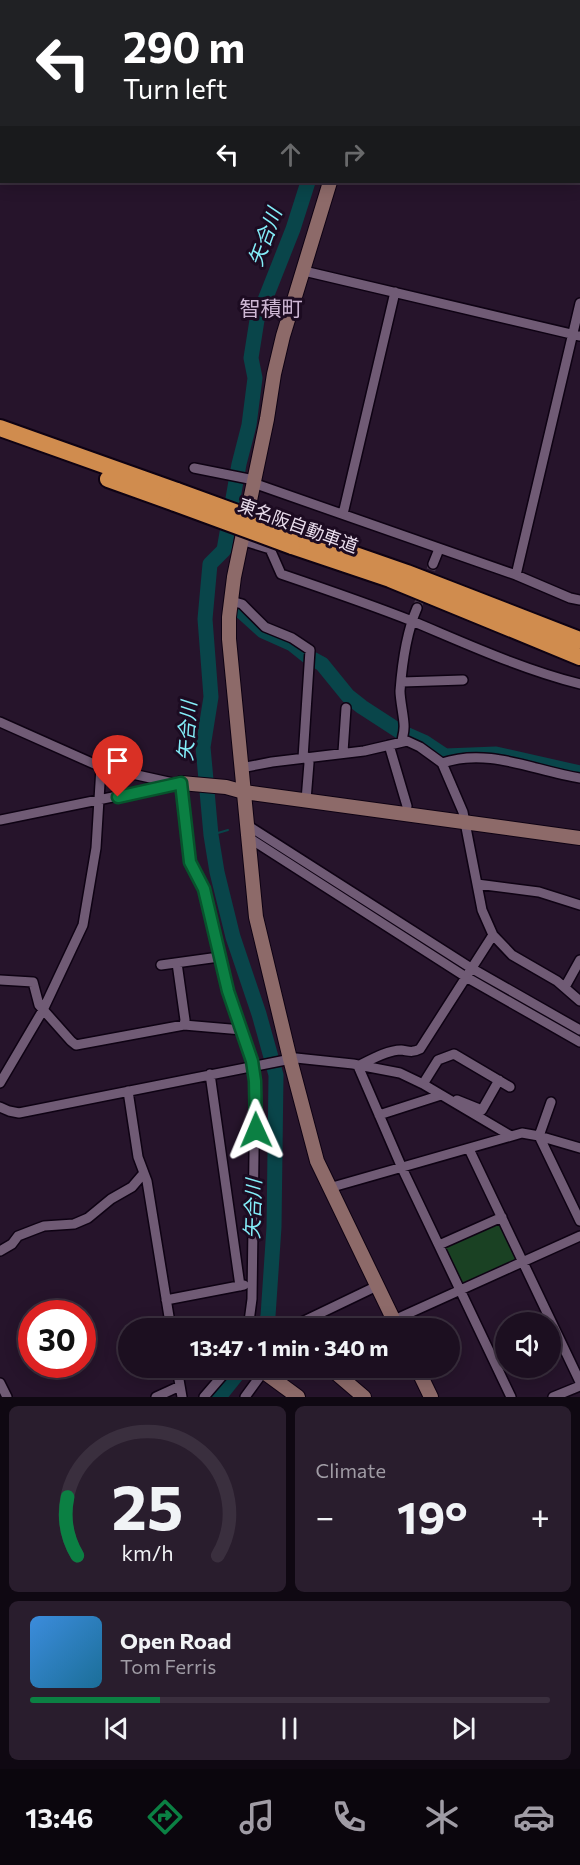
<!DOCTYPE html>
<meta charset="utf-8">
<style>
:root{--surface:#1c0f20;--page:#291d2d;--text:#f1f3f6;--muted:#a09ca5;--line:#3a2f3e;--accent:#0b8043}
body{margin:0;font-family:Commissioner,"Noto Sans JP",sans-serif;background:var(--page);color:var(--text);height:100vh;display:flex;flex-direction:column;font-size:22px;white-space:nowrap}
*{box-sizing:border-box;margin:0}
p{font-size:20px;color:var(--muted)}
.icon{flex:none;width:33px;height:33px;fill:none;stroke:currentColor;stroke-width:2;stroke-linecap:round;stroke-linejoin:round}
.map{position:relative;height:1397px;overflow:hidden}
.drawer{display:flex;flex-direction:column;gap:9px;padding:9px;background:#0f0812;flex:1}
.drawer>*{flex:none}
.guide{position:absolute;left:0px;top:0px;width:580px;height:183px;box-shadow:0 3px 15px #0003,0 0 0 2px var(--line);background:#202124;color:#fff;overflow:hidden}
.tools{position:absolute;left:495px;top:1312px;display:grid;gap:12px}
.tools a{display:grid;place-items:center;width:66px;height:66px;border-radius:50%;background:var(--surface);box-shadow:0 3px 15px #0003,0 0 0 2px var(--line);font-size:30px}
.speed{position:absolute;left:18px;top:1300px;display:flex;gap:12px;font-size:30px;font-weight:700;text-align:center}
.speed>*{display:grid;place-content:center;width:78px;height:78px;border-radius:50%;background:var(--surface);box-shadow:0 3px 15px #0003,0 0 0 2px var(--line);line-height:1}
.speed .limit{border:9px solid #d22;background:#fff;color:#111}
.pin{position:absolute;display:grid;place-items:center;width:51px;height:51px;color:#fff;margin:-62px -26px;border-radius:50% 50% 50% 0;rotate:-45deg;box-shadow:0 0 6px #0007}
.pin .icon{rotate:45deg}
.me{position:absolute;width:66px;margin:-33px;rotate:359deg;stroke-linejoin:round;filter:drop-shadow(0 0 4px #0008)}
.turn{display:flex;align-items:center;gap:21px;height:126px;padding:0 24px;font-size:27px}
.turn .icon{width:78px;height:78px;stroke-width:2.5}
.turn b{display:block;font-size:42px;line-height:51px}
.lanes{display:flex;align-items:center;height:57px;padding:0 24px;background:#0003;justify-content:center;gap:30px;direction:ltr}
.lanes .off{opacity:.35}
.big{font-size:45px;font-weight:700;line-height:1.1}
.drawer .tile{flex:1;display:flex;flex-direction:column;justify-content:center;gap:9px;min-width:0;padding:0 21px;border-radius:9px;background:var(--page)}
.drawer .dial{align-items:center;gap:0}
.dial svg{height:156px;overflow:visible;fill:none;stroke:var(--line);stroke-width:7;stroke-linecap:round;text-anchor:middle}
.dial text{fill:var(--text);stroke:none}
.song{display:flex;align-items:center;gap:18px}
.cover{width:72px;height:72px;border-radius:9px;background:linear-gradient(135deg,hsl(210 70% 55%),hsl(200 70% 35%))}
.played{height:6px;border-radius:3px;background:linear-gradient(90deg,var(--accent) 25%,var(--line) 25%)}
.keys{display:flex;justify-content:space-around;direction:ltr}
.heat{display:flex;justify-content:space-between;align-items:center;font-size:33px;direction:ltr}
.drawer .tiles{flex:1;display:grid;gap:9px;grid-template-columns:1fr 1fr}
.tile:last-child{grid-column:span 2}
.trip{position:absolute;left:118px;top:1318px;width:342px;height:60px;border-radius:30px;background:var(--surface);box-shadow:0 3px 15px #0003,0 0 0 2px var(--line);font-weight:700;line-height:60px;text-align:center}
.menu{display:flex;height:96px;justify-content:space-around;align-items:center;background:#0b060d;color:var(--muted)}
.menu .icon{width:42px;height:42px}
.menu .active{color:var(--accent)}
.menu b{font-size:27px;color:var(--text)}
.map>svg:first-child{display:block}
.green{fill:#1a4123}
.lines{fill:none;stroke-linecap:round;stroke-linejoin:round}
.stream{stroke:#09454a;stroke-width:2}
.river{stroke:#09454a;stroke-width:15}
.street-tunnel{stroke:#433248;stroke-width:9;stroke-dasharray:9 4.5;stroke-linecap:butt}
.street-casing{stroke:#0e0213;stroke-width:12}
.secondary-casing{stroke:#0e0213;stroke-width:16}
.highway-casing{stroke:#0e0213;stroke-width:20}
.street{stroke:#705b75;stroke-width:9}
.secondary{stroke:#8d6a69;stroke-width:14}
.highway{stroke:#d08c4e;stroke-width:16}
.highway-bridge-casing{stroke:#0e0213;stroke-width:20;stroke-linecap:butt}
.highway-bridge{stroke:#d08c4e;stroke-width:16}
.route-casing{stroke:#07532c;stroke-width:15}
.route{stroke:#0b8043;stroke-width:10}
.labels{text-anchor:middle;stroke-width:6;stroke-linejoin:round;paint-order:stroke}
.street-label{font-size:18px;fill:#eadeed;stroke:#1c0b21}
.water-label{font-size:20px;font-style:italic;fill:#84effa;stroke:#1c0b21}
.quarter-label{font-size:21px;fill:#ceb7d4;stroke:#1c0b21}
</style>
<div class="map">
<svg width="580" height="1397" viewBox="0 0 580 1397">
<rect width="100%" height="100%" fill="#26142b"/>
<path class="green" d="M497,1223h4l16,36 -1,3 -51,23 -4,-2 -16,-34 1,-4z"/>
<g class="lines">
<path class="stream" d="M211,835l17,-5
M259,839l122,77
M503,991l39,24"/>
<path class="river" d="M343,2v-2
M242,612l21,19 29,13 15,12 15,8 26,32 14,11 37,24 25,11 21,14 51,-2 84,19
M264,1329l4,-13 6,-89 2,-152 -17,-61 -26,-77 -16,-65 -6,-37 -8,-88 8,-50 -6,-78 5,-55 14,-14 15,-86 10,-39 6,-47 -4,-20 6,-38 36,-91 15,-47
M219,1397l23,-29"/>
<path class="street-tunnel" d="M417,608l16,-44"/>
<defs>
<path id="street" d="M401,2l2,-2
M304,271l276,65
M194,468l60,12
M253,483l263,92 64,-272
M343,514l52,-222
M241,540l29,9 11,25c44,15 88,30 131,47 55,23 109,48 168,63
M433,564l6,-15
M516,575l54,23 10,2
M231,601l11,3 23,23 27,11 18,12 -7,108
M402,682l61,-2
M0,722l101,45 72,16
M402,742c0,-5 2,-8 2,-14 1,-6 -4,-27 -4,-37 2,-26 7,-60 17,-83
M389,745l18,61
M343,752l3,-44
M442,763c47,-16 92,8 138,15
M241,768l31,-6 92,-11 43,-10 13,6 22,16 21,49 19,98 11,25 19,20 45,26 23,20
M306,800l3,-37 -2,-6
M0,820l181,-37 9,79 14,27 24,102 24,70 3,20 -3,218 -4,30
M247,825l224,143 109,62
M249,838l217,139 114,65
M477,884l62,8 41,13
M177,963l8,57 -1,5
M161,965l58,-8
M0,980l33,2 6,23 32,36 5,4 108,-20 58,5
M565,987l15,-27
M360,1065c12,-6 28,-15 41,-15 8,1 11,3 19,-1l73,-114
M358,1066l44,102 109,229
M210,1074l30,212
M0,1083l43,-73 40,-85 13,-77 5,-81
M423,1084l15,-24 16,-6 56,33
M128,1091l10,66 9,24 24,148
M457,1100l25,10 17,-30
M551,1102l-12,34 41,85
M0,1107l9,4 10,2 277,-55 57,6 47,9 23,11 88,52
M379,1115l62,-20
M469,1149l111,233
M329,1188l193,-55 17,3 41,12
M439,1245l63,-28
M0,1251l12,-7 6,-8 18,-7 8,-3 30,-2 14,-6 23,-19 21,-12 12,-14
M166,1300l78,-15
M394,1320l186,-84
M303,1329l-1,-7 75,-36
M177,1368l5,29
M0,1383l7,14
M156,1397l24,-11
M204,1397l25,-29
M245,1397l21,-29
M553,1397l27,-11"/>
<path id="secondary" d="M364,2l1,-2
M330,182l-47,154 -9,38 -7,45 -33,158 -5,40v22l27,278 34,142 27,102 81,168
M181,783l45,4 18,5 336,46
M330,1368l34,29
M417,1368l14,29
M264,1372l34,25"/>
<path id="highway" d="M0,428l177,63
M108,479l67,24
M295,534l112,39 173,67
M292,546l98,33 190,78"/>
</defs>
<use href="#street" class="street-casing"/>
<use href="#secondary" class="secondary-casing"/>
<use href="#highway" class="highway-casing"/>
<use href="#street" class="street"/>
<use href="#secondary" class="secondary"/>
<use href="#highway" class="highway"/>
<defs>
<path id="highway-bridge" d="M177,491l118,43
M175,503l117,43"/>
</defs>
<use href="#highway-bridge" class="highway-bridge-casing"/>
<use href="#highway-bridge" class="highway-bridge"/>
</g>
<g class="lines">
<defs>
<path id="route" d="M118,797l63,-14 9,79 14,27 24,102 24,70 3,20 1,49"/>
</defs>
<use href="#route" class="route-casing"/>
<use href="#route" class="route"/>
</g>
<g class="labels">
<g class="street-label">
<text transform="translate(298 526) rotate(20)" y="6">東名阪自動車道</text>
</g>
<g class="water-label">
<text transform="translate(265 237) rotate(-70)" y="7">矢合川</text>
<text transform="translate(187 731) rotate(-86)" y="7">矢合川</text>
<text transform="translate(253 1209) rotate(-88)" y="7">矢合川</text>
</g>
<g class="quarter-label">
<text x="271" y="316">智積町</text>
</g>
</g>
</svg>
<div class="tools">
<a><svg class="icon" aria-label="sound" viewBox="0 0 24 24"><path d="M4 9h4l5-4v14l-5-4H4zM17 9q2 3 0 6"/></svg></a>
</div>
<div class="speed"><div class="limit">30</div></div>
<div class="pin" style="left:118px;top:797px;background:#d93025"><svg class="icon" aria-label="arrive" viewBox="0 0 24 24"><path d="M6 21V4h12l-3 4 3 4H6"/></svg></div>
<svg class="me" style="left:256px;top:1130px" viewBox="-20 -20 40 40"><path d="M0-17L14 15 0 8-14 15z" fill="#0b8043" stroke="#fff" stroke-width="4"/></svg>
<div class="trip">13:47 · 1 min · 340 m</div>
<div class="guide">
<div class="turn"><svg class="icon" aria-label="left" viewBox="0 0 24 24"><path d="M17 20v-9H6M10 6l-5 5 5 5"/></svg><div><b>290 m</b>Turn left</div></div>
<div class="lanes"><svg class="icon" aria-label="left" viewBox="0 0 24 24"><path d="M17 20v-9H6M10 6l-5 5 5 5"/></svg><svg class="icon off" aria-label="ahead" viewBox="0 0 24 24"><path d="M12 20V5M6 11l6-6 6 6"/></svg><svg class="icon off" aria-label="right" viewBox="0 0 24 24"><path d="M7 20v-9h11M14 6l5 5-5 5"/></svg></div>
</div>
</div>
<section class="drawer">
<div class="tiles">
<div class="tile dial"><svg viewBox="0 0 100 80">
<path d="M14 69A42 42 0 1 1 86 69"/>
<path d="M14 69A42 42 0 0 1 9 39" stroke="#0b8043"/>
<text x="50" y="56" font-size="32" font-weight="700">25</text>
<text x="50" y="72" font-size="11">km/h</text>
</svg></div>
<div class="tile"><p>Climate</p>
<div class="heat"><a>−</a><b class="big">19°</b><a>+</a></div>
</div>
<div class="tile">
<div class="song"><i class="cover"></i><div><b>Open Road</b><p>Tom Ferris</p></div></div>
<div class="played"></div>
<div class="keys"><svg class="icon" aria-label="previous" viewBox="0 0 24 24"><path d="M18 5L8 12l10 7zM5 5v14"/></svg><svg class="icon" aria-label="pause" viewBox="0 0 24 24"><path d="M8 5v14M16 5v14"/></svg><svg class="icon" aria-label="next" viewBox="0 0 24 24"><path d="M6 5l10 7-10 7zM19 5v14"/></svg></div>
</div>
</div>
</section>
<nav class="menu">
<b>13:46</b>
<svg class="icon active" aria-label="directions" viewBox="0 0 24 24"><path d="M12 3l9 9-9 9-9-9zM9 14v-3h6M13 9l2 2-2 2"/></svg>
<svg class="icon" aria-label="music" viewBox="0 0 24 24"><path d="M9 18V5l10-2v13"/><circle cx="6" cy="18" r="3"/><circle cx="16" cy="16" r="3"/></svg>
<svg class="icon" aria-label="phone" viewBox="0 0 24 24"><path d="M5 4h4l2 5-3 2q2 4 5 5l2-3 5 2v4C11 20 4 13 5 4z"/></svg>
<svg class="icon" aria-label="climate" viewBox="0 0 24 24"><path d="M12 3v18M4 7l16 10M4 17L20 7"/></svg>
<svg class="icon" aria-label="car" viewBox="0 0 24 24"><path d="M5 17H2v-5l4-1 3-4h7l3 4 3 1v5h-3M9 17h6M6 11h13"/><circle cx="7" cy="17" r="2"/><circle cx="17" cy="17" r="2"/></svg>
</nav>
